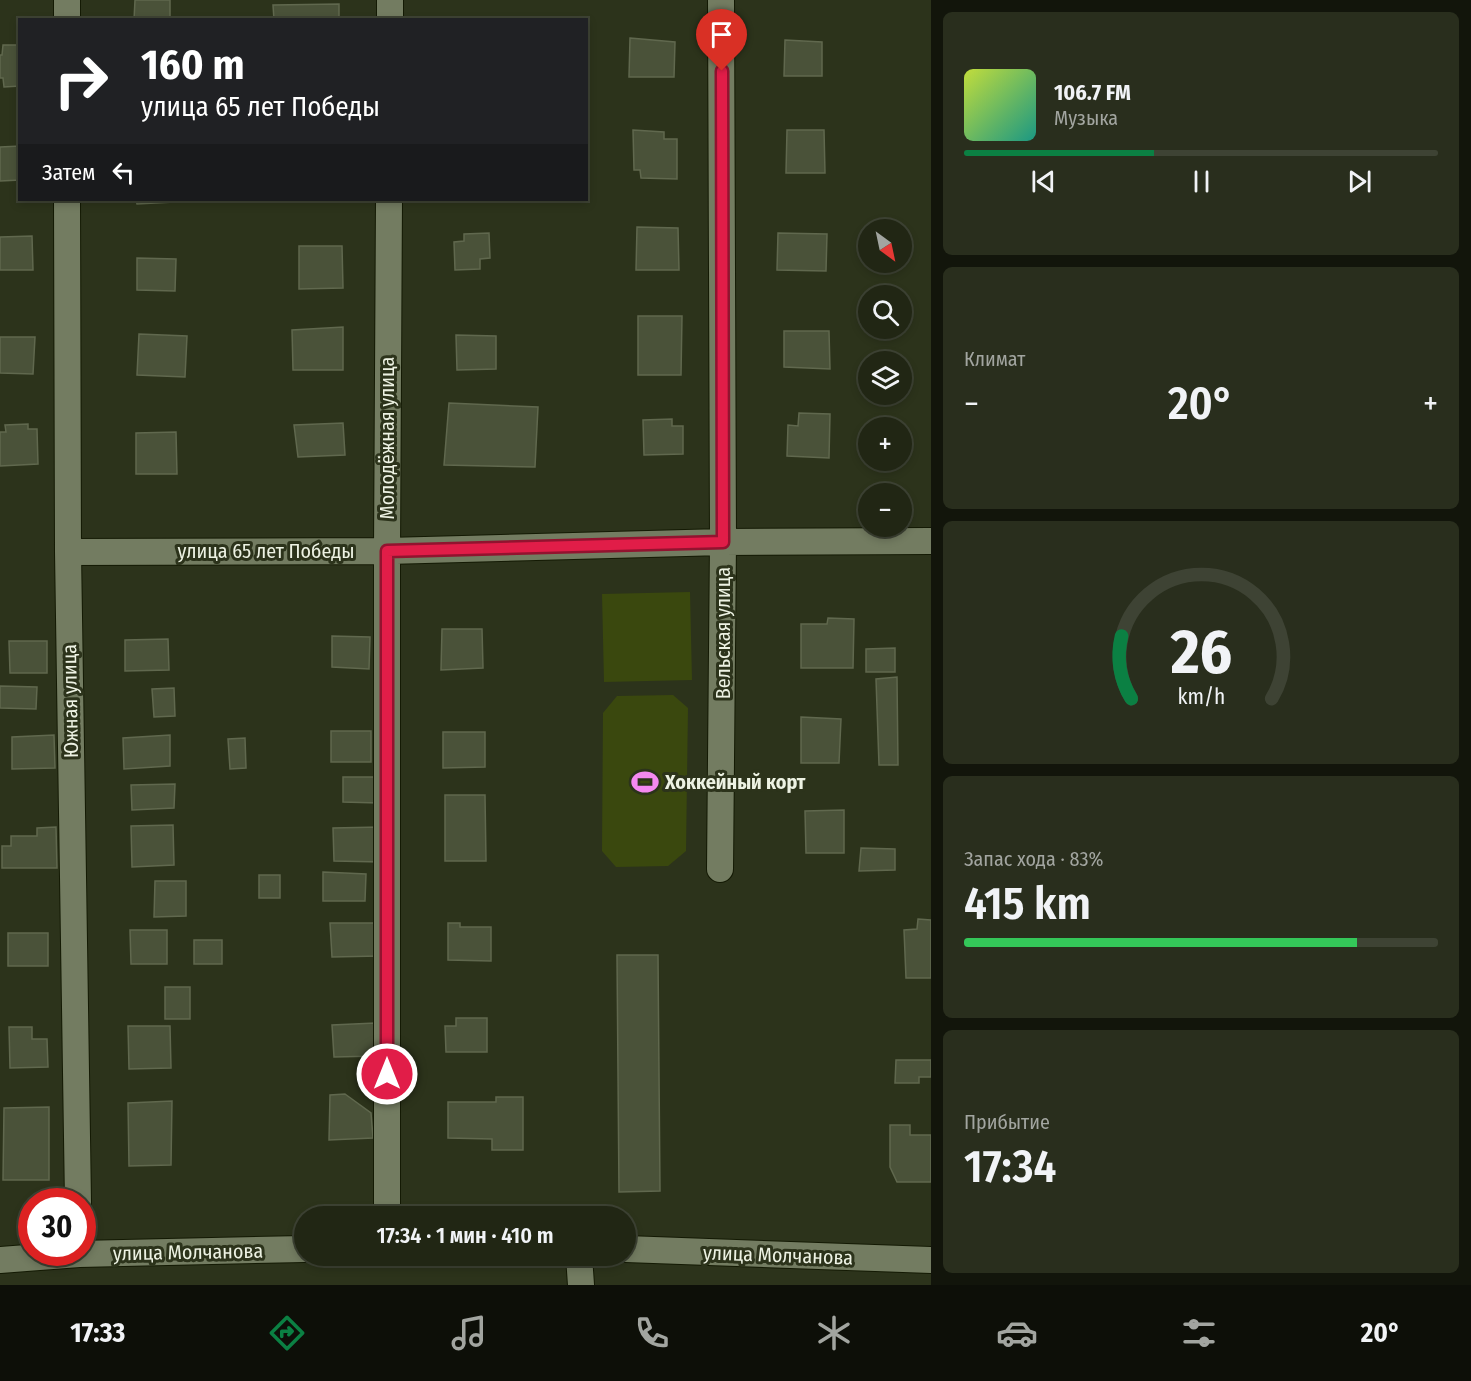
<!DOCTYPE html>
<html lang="ru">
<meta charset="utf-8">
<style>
:root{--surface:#212614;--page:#292e1d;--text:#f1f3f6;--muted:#a2a5a0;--line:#3e4334;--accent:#0b8043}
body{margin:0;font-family:"Fira Sans Condensed",sans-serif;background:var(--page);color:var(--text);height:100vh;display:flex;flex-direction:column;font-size:22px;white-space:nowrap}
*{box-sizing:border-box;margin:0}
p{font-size:20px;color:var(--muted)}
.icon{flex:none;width:33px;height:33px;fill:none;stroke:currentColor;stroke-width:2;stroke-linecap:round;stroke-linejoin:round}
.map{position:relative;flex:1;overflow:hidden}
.side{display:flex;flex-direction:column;gap:12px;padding:12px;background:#12150b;width:540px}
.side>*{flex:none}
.top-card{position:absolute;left:18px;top:18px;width:570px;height:183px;border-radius:0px;box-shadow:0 3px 9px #0003,0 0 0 2px var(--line);background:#202124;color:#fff;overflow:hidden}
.needle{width:39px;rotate:147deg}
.controls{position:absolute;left:858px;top:219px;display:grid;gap:12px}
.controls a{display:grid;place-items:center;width:54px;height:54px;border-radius:50%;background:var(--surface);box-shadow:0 3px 9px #0003,0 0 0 2px var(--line);font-size:30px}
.speed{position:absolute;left:18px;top:1188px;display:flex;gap:12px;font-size:30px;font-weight:700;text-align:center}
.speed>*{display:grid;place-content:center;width:78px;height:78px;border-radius:50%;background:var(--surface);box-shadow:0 3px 9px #0003,0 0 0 2px var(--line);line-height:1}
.speed .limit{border:9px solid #d22;background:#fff;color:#111}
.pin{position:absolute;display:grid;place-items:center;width:51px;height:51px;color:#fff;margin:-62px -26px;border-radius:50% 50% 50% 0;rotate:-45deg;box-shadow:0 0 6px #0007}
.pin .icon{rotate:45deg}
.me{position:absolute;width:66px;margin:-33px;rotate:0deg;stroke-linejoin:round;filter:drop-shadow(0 0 4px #0008)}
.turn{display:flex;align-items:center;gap:21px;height:126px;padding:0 24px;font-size:27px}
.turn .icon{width:78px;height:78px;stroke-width:2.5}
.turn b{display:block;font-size:42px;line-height:51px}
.then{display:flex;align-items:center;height:57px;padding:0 24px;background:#0003;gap:12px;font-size:22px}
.big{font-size:45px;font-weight:600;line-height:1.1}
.side .tile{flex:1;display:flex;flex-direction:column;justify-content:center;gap:9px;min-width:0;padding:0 21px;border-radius:9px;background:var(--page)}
.side .dial{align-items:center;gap:0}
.dial svg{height:156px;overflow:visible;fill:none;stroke:var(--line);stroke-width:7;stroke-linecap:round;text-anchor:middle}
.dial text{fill:var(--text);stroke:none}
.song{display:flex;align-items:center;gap:18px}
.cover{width:72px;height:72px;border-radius:9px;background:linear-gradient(135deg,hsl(70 70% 55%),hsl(170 70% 35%))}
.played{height:6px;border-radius:3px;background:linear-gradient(90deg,var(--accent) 40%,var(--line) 40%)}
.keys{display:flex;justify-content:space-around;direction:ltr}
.heat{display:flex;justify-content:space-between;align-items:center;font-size:33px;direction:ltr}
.charge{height:9px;border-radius:4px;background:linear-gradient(90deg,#34c759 83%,var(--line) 0)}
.trip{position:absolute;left:294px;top:1206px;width:342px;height:60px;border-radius:30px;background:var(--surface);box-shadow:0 3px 9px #0003,0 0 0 2px var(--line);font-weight:600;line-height:60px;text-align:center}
.tabs{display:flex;height:96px;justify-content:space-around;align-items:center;background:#0d0f08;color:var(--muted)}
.tabs .icon{width:42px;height:42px}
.tabs .on{color:var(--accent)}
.tabs b{font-size:27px;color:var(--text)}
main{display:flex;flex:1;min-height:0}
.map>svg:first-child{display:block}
.green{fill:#3a480e}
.building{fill:#4a5239;stroke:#60684e;stroke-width:1.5}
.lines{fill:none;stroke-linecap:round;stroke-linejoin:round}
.street-casing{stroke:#141a04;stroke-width:28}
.street{stroke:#737c61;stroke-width:26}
.route-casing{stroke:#92132f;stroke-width:15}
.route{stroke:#e11d48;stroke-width:10}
.labels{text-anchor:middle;stroke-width:6;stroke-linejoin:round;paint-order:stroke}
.street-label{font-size:20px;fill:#edf2e3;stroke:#2c331b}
.poi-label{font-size:20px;font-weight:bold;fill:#edf2e3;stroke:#2c331b;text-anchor:start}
</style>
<main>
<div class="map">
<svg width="931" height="1285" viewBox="0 0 931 1285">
<rect width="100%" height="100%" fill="#2c331b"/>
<path class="green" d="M690,592l2,88 -88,2 -2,-88z
M673,695l15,13 -2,143 -18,15 -52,1 -14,-16 1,-138 14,-17z"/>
<path class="building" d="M135,0h35v20h-36z
M339,4v16h-65l-1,-15z
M630,38l45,4 -1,35h-45z
M785,40l37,2v34h-38z
M3,45h17v41l-16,1 -1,-9h-3v-23h2z
M633,130l31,2v7h13v40l-36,-1 -1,-8h-6z
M787,130h37l1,43h-39z
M20,146v34l-20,1v-34z
M136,200h38v2l-37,2z
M637,227l41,1 1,42h-43z
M489,233l1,25 -10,1v10l-25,1 -1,-28 10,-1v-7z
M778,233l49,1 -1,37 -49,-1z
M32,236l1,34h-33v-33z
M299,246h43l1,42 -44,1z
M137,258l39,1 -1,32 -38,-1z
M638,316h44l-1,59h-43z
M343,327v43h-50l-1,-40z
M784,331h45l1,38 -46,-2z
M139,334l48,2 -2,41 -48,-2z
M456,335l40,1v33l-39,1z
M0,337h35l-2,37 -33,-1z
M449,403l89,4 -3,60 -91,-2z
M799,413l31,1 -1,44 -42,-2 1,-31 10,1z
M672,419v7h11v28l-39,1 -1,-35z
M343,423l2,32 -47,2 -4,-32z
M28,424v5h9l1,35 -38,2v-34h6l-1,-7z
M176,432l1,42h-41v-41z
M828,618l26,1 -1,49h-52v-44h26z
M442,629h40l1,39 -42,2z
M332,636l38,1 -1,32 -37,-2z
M168,639l1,31 -44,1v-31z
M9,641h38v32h-37z
M895,648v24h-29v-23z
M897,677l1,88h-19l-3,-86z
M0,686l37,1 -1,22 -36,-1z
M174,688l1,28 -21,1 -2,-28z
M801,717l40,2 -2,44h-38z
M331,731h40v31h-40z
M443,732h42v35l-42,1z
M54,735l1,33 -43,1v-32z
M170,735v31l-46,3 -1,-31z
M245,738l1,30 -16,1 -2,-30z
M343,777h35v26l-35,-1z
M175,784l-1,24 -42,2 -1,-25z
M445,795h40l1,66h-41z
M844,810v43h-38l-1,-42z
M173,825l1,40 -42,2 -1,-41z
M56,827l1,41h-55v-22h9v-10h26v-8z
M380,827l1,35 -47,-1 -1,-33z
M861,848l34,1v21l-36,1z
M323,872l43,2 -1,27h-42z
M259,875h21v23h-21z
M155,881h31v35l-32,1z
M918,919l13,1v58h-25l-2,-48 13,-1z
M330,923h48l1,33 -47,1z
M448,923h12v4h31v34l-43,-1z
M130,930h37v34h-36z
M8,933h40v33h-40z
M194,940h28v24h-28z
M617,955h41l2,236 -41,1z
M165,987h25v32h-25z
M456,1018h31v34h-41l-1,-26h11z
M375,1023l1,33 -42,1 -2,-32z
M128,1026h42l1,42 -42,1z
M9,1027h23v12h15l1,28 -38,1z
M896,1060h35v17h-12v6h-24z
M345,1094l26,19 2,25 -44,2 1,-45z
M496,1097h27v53h-31v-11l-44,-1v-36h48z
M172,1101l-1,64 -42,1 -1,-63z
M49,1107v73h-46l1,-72z
M890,1125h20v10h21v47h-34l-7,-15z"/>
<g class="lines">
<defs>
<path id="street" d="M67,0v20
M390,20v-20
M67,200l1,352 10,650
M68,552l319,-1 336,-9 208,-1
M720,869l3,-327 -2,-542
M387,1216v-665l2,-351
M626,1249l305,11
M579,1256l2,29
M0,1260l79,-6 225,-5"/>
</defs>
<use href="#street" class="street-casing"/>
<use href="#street" class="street"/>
</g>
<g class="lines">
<defs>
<path id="route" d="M387,1074v-523l336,-9 -1,-471"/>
</defs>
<use href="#route" class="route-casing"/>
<use href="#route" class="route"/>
</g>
<defs>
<symbol id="stadium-bare" viewBox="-9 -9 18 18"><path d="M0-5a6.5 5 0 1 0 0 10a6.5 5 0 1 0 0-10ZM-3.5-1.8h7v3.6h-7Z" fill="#f489f0" stroke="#2c331b" stroke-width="2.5" paint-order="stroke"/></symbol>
</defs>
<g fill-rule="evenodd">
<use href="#stadium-bare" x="626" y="763" width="38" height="38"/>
</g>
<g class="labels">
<g class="street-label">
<text transform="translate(387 438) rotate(-90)" y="7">Молодёжная улица</text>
<text x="266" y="558">улица 65 лет Победы</text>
<text transform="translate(723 633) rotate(-90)" y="7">Вельская улица</text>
<text transform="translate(70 701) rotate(-91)" y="7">Южная улица</text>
<text transform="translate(188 1252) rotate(-1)" y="7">улица Молчанова</text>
<text transform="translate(778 1255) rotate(2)" y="7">улица Молчанова</text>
</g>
<g class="poi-label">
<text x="665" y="789">Хоккейный корт</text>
</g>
</g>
</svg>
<div class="controls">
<a><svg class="needle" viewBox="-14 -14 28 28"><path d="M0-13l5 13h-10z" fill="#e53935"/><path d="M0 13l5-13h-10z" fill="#a2a5a0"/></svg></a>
<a><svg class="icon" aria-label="search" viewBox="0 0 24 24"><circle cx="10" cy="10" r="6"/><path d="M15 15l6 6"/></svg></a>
<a><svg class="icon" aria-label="layers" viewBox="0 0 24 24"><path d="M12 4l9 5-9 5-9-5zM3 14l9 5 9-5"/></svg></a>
<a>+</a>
<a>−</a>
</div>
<div class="speed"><div class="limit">30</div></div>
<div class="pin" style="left:722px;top:71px;background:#d93025"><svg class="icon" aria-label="arrive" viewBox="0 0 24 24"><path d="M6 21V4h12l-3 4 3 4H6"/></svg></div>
<svg class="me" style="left:387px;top:1074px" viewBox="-20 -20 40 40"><circle r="17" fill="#e11d48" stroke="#fff" stroke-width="3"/><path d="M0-11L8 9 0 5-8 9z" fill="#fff"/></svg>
<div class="trip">17:34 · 1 мин · 410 m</div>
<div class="top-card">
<div class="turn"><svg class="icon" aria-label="right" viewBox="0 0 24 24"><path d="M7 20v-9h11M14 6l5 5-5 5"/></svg><div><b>160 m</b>улица 65 лет Победы</div></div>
<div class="then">Затем<svg class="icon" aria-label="left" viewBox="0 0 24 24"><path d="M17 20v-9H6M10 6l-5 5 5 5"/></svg></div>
</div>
</div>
<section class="side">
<div class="tile">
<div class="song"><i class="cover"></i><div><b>106.7 FM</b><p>Музыка</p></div></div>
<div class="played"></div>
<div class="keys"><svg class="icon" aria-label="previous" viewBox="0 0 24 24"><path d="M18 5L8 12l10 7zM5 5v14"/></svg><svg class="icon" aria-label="pause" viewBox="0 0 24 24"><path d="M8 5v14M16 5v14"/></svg><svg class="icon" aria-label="next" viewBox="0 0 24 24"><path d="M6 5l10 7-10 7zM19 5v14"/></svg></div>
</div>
<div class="tile"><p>Климат</p>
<div class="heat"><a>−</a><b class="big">20°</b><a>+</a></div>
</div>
<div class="tile dial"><svg viewBox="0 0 100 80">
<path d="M14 69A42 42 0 1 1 86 69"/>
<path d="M14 69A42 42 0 0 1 9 37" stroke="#0b8043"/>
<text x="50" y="56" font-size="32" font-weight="700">26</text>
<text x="50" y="72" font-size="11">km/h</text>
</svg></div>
<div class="tile"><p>Запас хода · 83%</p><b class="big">415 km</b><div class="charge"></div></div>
<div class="tile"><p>Прибытие</p><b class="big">17:34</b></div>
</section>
</main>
<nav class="tabs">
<b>17:33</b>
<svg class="icon on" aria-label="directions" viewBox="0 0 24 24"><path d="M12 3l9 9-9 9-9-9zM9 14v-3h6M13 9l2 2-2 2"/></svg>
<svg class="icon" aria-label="music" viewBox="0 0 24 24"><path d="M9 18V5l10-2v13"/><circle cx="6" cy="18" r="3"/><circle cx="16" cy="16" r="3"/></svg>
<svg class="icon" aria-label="phone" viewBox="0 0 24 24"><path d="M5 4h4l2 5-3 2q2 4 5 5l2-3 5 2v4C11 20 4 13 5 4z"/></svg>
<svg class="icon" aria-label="climate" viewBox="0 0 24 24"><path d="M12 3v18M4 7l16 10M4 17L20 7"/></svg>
<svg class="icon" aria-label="car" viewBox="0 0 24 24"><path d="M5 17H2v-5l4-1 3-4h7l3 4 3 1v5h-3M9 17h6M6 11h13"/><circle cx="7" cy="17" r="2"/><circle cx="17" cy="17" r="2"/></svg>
<svg class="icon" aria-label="filters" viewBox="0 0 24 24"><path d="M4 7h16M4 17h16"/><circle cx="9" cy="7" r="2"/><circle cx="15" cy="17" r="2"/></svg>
<b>20°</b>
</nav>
